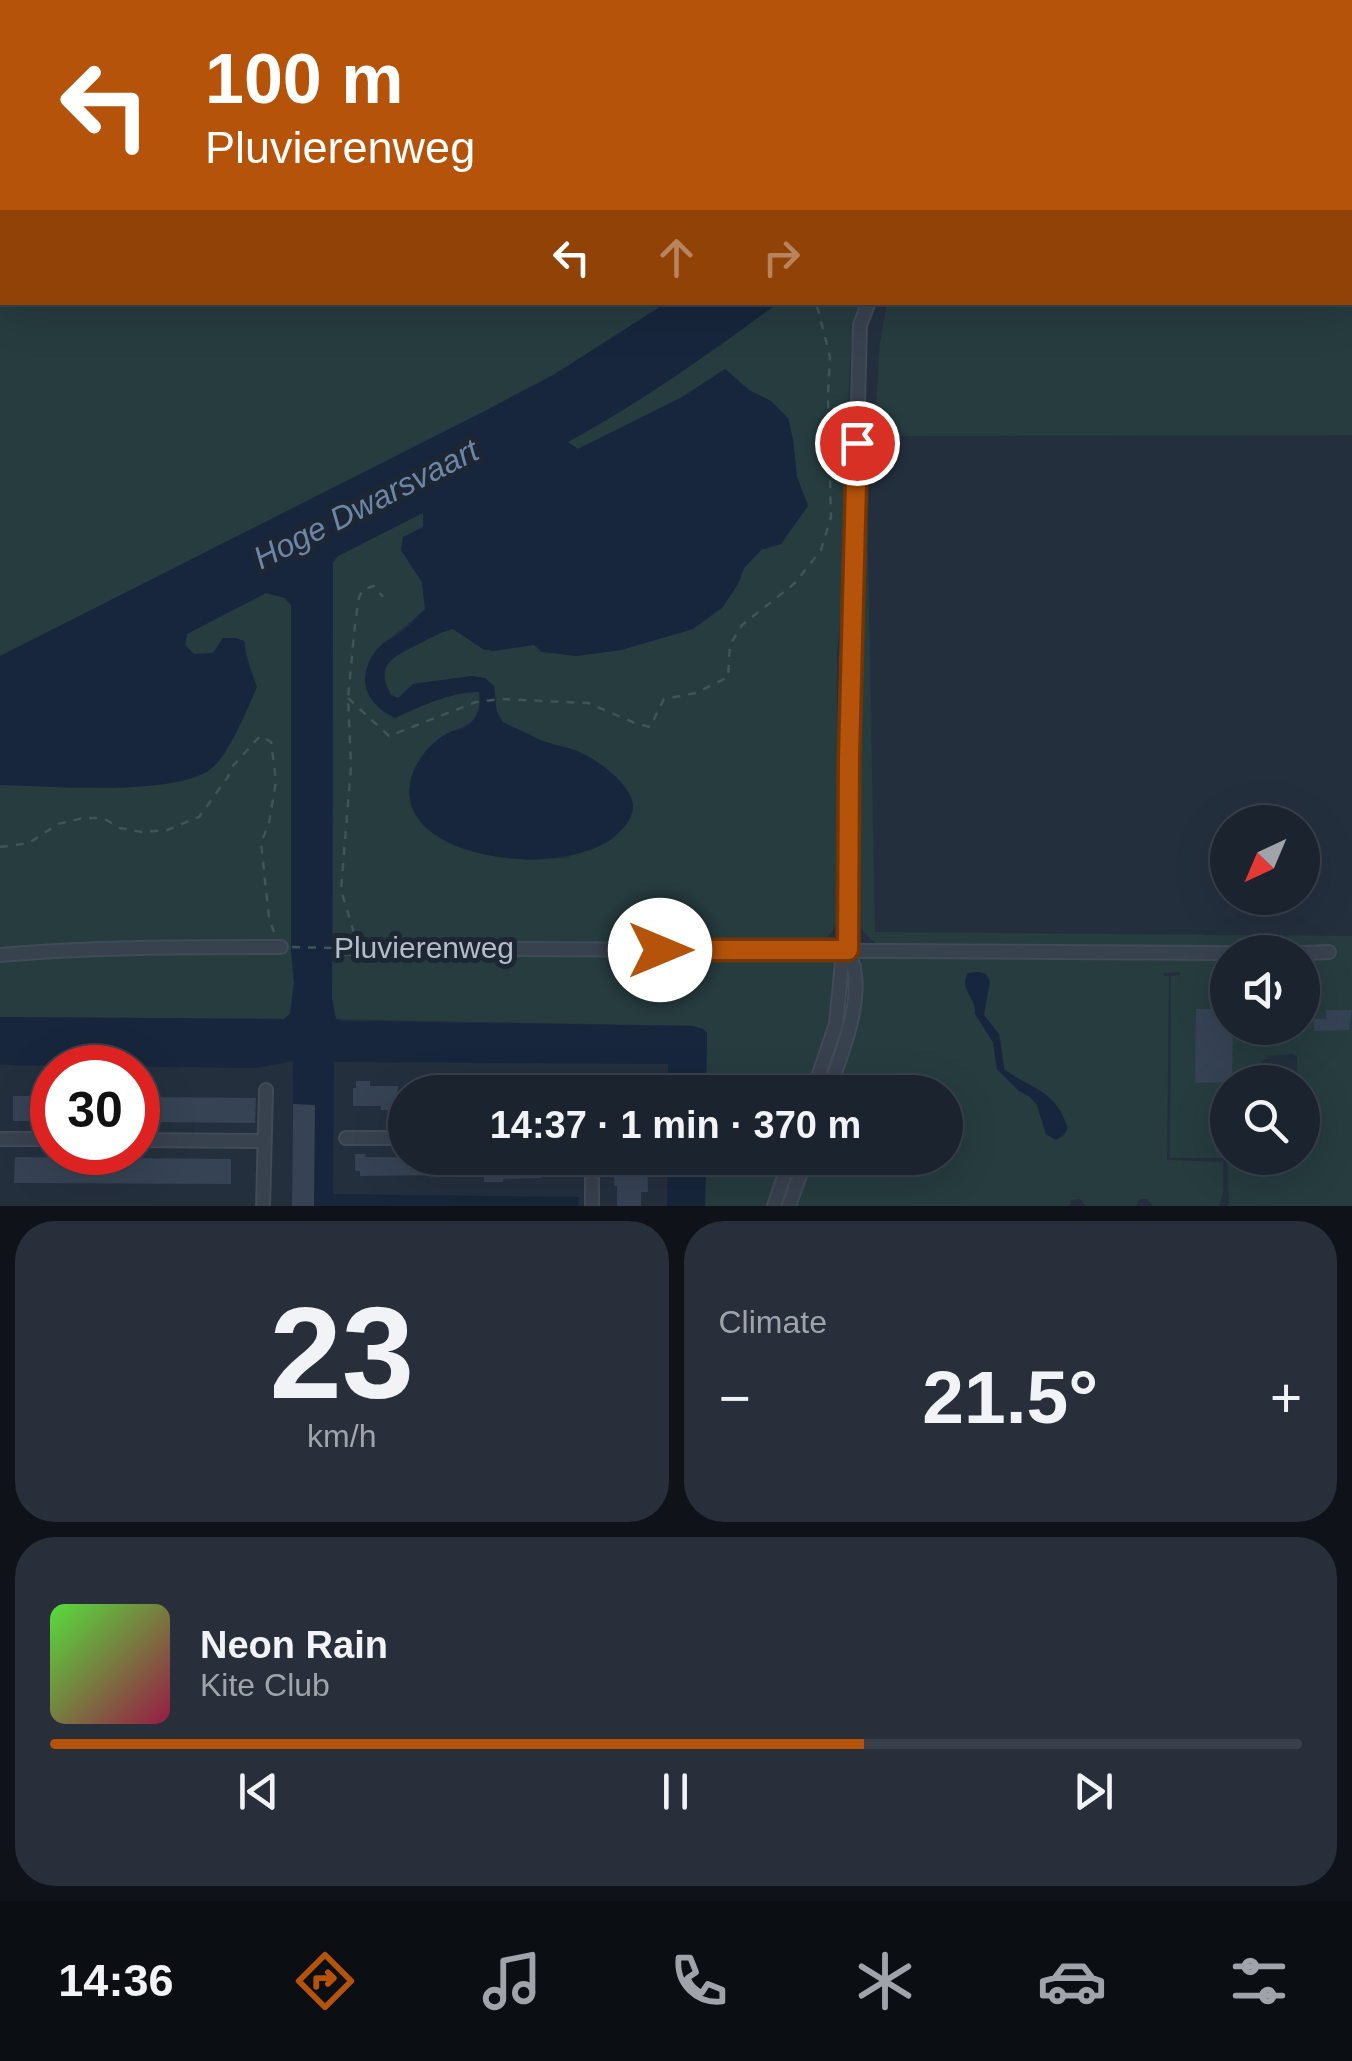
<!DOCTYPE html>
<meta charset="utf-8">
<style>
:root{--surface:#1b232e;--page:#282f3a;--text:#f1f3f6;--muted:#a0a4aa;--line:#39404a;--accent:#b45309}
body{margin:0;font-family:Helvetica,sans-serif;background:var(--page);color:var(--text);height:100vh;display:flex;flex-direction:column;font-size:38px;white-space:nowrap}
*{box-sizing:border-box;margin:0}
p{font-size:32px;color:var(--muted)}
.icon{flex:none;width:55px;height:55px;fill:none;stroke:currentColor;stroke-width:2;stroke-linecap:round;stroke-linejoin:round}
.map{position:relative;height:1206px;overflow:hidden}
.side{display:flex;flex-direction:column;gap:15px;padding:15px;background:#0f1319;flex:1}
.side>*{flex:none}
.hud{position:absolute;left:0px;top:0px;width:1352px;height:305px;box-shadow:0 10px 40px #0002,0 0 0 2px var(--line);background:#b45309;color:#fff;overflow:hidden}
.needle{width:65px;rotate:224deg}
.controls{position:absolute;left:1210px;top:805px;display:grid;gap:20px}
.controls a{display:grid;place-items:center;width:110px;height:110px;border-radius:50%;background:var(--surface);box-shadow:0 10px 40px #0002,0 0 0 2px var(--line);font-size:50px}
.speed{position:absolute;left:30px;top:1045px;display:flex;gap:20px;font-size:50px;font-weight:700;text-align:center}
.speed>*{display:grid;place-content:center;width:130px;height:130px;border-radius:50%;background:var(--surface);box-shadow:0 10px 40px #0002,0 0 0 2px var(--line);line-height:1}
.speed .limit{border:15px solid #d22;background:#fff;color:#111}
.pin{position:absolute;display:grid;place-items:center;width:85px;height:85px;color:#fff;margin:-42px;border:5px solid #fff;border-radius:50%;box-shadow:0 2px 10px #0007}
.me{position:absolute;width:110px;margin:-55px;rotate:90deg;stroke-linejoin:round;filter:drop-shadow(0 0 8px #0008)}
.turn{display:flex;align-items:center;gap:35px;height:210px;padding:0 40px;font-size:45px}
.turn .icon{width:130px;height:130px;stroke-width:2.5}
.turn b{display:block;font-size:70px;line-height:85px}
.lanes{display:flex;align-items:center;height:95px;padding:0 40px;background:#0003;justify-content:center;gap:50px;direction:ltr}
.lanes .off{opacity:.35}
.big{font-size:75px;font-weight:800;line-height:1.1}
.side .card{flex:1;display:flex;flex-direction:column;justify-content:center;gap:15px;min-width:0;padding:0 35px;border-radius:40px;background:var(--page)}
.side .dial{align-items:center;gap:0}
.dial b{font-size:130px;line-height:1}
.song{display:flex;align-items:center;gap:30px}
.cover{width:120px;height:120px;border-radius:15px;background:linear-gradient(135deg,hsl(110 70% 55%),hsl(340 70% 35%))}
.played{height:10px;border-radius:5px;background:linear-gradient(90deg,var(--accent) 65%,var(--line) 65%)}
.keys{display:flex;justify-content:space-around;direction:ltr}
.heat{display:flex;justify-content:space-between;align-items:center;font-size:55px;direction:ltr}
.side .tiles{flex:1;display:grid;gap:15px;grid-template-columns:1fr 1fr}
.card:last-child{grid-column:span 2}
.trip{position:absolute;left:388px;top:1075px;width:575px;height:100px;border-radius:50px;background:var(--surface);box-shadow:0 10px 40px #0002,0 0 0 2px var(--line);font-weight:800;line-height:100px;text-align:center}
.menu{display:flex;height:160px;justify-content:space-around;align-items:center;background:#0b0e12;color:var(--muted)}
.menu .icon{width:70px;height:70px}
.menu .active{color:var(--accent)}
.menu b{font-size:45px;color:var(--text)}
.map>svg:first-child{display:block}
.green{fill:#263c3f;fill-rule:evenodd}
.water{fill:#17263c}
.building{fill:#364354}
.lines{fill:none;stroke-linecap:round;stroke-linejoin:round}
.minor-casing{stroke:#414a57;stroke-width:16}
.path{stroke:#3f5557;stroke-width:2.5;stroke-dasharray:8 8;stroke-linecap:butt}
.minor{stroke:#38414e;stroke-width:12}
.route-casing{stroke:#753606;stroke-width:25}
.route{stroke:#b45309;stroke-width:18}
.labels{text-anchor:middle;stroke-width:10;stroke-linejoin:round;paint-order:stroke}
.street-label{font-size:30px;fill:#b4bcc9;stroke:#1d2633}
.water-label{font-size:32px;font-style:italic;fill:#6d86a8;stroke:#1d2633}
</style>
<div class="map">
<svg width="1352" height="1206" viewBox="0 0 1352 1206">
<rect width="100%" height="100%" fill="#242f3e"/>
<path class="green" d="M0,0h914l-1,2h-911v68l-2,-5z
M1081,0h271v435l-478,1 -8,11 9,485 477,4v270h-126l3,-2 -2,-46h-57l1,-182 9,-1v-3l-17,1 1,3h5l-2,184 56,2v32l-4,12h-66l-6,-7h-7l-4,7h-50l-6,-7 -9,1 -2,6h-276l16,-48h136v-66h-113l26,-126 6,-8 15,-1v-12c-15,-9 -21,-19 -24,-36l5,-408v-63l14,-3 6,-92 7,-40 463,-1v-300h-271zM1228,952h74v76h-74zM965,988l19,16v11l17,27 3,27 14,12 12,5 26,54 -10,-6 -9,-29 -7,-8 -12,-7 -21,-21 -4,-27 -18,-28 1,-9zM1292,1054l5,2v26h5v76h-11l-21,17 -9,-2 -1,-15h-32v-76h31l1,-18 9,-8z
M0,235h2v67l664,1 -111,71 -70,37 -485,245z
M778,303h63l8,4 3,-4h10l-11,41 -4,87 -2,133 -8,90 2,267 -12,17 -26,6 -468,-1v-381l5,-6 85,-44v16l-20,9 5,24 14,21 3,27c-17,16 -35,28 -51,44l21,65c25,-12 57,-27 84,-26 5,25 -8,33 -30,40l75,128 43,-2 4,-3 46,-78 -39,-26 -35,-10 -40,-19 -6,-11 -3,-25 -22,-10 -59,8 -14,14 -8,-3c-19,-33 7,-40 32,-53 11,-6 18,-10 30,-13l30,20 10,2 41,-6 42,11 45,-6 72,-21 45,-45 6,-16 17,-18 47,-44 -11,-28 -4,-39 -22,-38 -22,-11 -24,-21 -42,28 -105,52 -11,-7c75,-40 143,-89 211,-139z
M266,593l19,5 6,7v345l3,33 -4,31 -6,5 -284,-2v-232l117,3 134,-116 -7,-31 -21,-3 -10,15 -19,1 -9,-9 2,-12z
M332,950l507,8 -6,67 -24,67h-103l1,-59 -14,-7 -357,-7 -4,-20z
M706,1158h80l-16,48h-65z"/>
<path class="water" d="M666,303h112c-68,50 -135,98 -210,139l10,7 104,-52 43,-28 24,21 22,11 17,17 5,21 4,38 11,29 -27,38 -20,6 -17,18 -6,16 -15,23 -30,22 -72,21 -45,6 -34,-4 -8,-7 -41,6 -10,-2 -30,-20c-12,3 -19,7 -31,13 -24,13 -50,20 -31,53l7,3 15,-14 59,-8 13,2 9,8c2,12 0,28 9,36 6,5 15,7 21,10 5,2 9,5 13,7 12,5 25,7 37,11 19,6 57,33 59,55 1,13 -10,24 -19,32 -43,35 -164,29 -197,-20 -20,-30 2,-67 29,-83 7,-4 16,-4 21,-8 12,-8 14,-21 12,-34 -27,-1 -60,15 -84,26 -28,-13 -40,-38 -20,-66 7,-10 17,-14 26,-20 9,-7 16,-16 24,-23l-3,-27 -21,-32 2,-13 20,-10v-14l-85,43 -5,6 -1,437 4,20 6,2 351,5 10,3 4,4 -1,59h-38v-28l-334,-2 -1,132 246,3 -1,9h-286l1,-145 -37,7 -256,-3v-48l284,2 6,-5 4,-31 -3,-33v-345l-6,-7 -19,-5 -79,41 -2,11 9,9 19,-1 10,-15h13l8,3 2,15 11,31c-10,22 -27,66 -45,81 -34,29 -165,18 -212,17v-129l485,-245 70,-37z
M978,972l8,2 4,7 -6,34 15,19 5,35c16,13 41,20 53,37 5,6 8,15 11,22l-4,7 -8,5 -10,-6 -9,-29 -7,-8 -12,-7 -21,-21 -4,-27 -18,-28c2,-16 -17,-26 -7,-41z
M668,1158h38l-1,48h-38z"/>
<path class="building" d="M1196,1009h32v19h5l-1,54 -37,1z
M1326,1010h26l-3,20 -35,1v-12h12z
M356,1081h14v5h28l-1,10h8v17h-10v-3h-14v-4h-28v-18h3z
M13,1096h39v25h-39z
M146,1097l110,1 -1,25 -109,-1z
M293,1104l22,1 -1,101h-22z
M355,1154h11l-1,3 138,1v8l22,-3v-5h13v7l11,-1v7l-8,7 -38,1v3h-19v-14l-41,-1v8l-83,1v-5h-5z
M15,1157l216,2v25l-217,-1z
M615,1158h32l1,34h-7v14h-24v-20h-3z"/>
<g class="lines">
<defs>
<path id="minor" d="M1056,2l1,-2
M345,948l883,5
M1302,953l27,-1
M0,955c94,-8 187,-8 281,-8
M813,1092l23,-68 6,-62 6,-12 1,-192 11,-433 9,-23
M828,1092c14,-40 41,-100 20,-142
M346,1138h59
M0,1139h52
M138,1140l127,1
M263,1206l3,-116
M592,1206v-48
M774,1206l16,-48
M789,1206l17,-48"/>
</defs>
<use href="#minor" class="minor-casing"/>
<path class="path" d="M348,698l41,38 87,-34 24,-3 88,4 47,20 15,4 14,-28 32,-6 32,-16 2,-32 12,-20 53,-42 26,-33 10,-33 -3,-122 2,-38 -14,-55
M0,847l29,-4 29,-19 25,-6h20l17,10 22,4 25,-2 32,-13 29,-40 4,-10 28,-31 11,6 5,39 -7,42 -8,20 8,75 5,14
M354,933l-13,-43 10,-123 -3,-69 7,-74 4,-27 5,-8 10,-3 9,11
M292,947l42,1"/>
<use href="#minor" class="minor"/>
</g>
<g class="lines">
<defs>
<path id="route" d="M660,950h188l1,-192 8,-315"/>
</defs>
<use href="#route" class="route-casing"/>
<use href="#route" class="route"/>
</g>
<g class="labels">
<g class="street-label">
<text x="424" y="958">Pluvierenweg</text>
</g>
<g class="water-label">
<text transform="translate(366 504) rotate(-27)" y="11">Hoge Dwarsvaart</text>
</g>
</g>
</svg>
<div class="controls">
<a><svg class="needle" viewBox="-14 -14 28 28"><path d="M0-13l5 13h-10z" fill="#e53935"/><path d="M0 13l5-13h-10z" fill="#a0a4aa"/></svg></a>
<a><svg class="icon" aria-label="sound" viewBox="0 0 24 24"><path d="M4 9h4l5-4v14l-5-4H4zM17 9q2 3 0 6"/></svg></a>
<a><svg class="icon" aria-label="search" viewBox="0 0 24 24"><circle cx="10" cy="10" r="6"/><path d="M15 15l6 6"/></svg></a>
</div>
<div class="speed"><div class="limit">30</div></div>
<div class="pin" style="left:857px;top:443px;background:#d93025"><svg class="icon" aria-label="arrive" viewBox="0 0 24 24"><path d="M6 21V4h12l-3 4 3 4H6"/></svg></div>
<svg class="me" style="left:660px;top:950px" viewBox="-20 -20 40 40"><circle r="19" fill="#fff"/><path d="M0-13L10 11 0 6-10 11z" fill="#b45309"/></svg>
<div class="trip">14:37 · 1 min · 370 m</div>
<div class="hud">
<div class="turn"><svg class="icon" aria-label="left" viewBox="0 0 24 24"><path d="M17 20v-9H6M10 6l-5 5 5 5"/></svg><div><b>100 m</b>Pluvierenweg</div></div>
<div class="lanes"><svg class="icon" aria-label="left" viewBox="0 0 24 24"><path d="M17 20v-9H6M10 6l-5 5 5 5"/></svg><svg class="icon off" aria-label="ahead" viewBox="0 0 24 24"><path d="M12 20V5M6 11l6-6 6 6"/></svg><svg class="icon off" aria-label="right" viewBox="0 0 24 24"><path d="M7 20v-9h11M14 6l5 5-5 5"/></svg></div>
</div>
</div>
<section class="side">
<div class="tiles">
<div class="card dial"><b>23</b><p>km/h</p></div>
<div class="card"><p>Climate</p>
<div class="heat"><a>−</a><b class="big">21.5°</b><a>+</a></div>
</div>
<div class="card">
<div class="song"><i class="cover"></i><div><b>Neon Rain</b><p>Kite Club</p></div></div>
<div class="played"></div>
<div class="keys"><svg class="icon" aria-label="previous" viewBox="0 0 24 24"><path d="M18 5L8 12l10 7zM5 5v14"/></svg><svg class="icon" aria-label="pause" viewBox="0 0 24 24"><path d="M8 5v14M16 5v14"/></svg><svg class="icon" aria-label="next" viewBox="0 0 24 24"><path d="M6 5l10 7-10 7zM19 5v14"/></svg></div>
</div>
</div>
</section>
<nav class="menu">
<b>14:36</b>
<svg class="icon active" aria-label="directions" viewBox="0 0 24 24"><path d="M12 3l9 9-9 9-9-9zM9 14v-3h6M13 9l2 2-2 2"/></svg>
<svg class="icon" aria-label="music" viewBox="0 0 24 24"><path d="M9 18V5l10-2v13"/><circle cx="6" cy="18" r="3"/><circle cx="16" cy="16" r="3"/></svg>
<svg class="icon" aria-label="phone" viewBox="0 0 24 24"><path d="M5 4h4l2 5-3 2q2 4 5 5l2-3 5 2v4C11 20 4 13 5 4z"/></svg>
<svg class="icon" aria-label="climate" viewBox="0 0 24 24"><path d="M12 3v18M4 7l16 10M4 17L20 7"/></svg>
<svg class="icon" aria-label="car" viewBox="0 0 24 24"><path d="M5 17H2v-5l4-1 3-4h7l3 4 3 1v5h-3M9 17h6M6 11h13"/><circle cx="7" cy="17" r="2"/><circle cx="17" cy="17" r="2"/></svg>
<svg class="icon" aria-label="filters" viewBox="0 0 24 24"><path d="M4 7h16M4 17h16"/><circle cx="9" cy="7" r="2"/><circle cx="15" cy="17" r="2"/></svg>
</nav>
